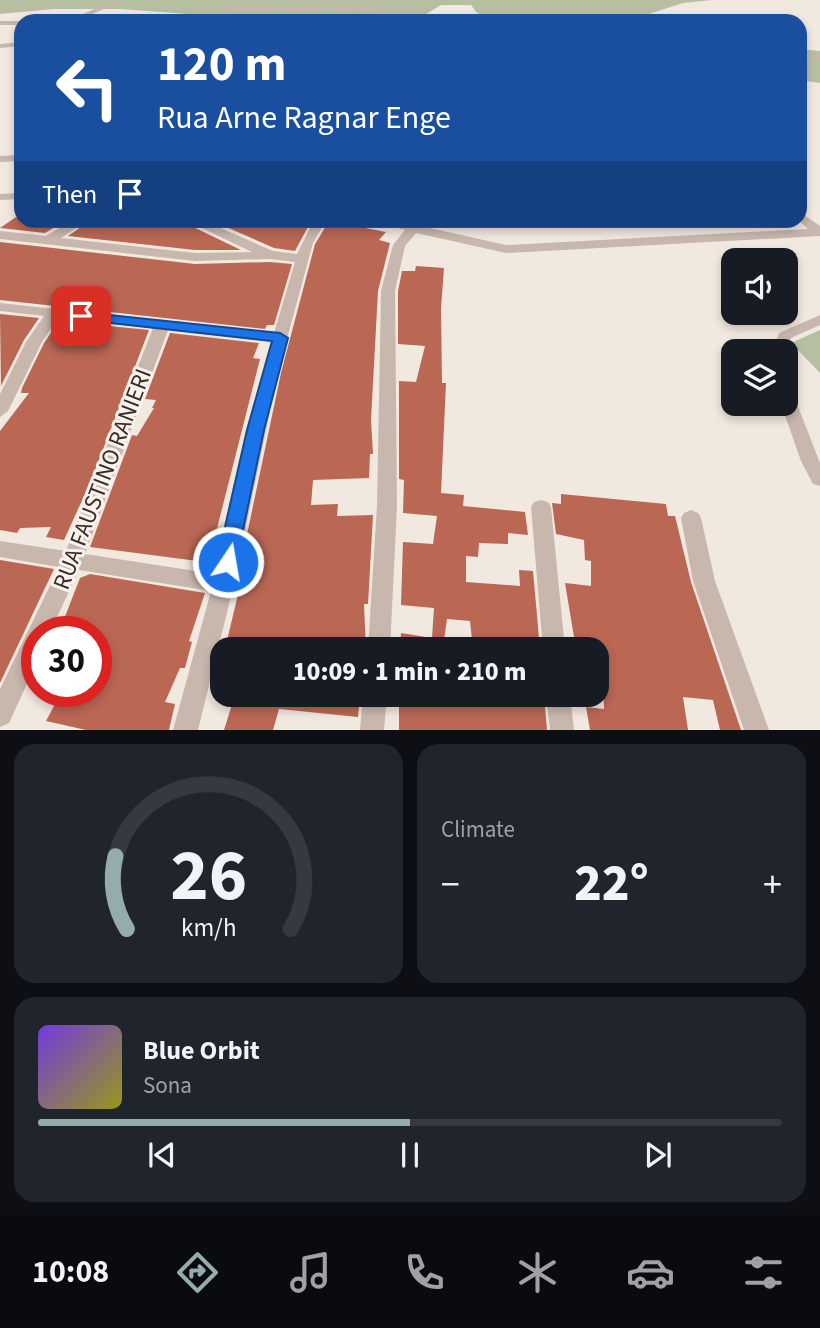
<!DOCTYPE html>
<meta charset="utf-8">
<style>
:root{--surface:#171b24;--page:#20242c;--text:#f1f3f6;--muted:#9ea1a6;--line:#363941;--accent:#95acae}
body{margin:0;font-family:"Source Sans 3",sans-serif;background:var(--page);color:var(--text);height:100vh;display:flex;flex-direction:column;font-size:26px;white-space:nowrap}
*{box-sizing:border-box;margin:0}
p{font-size:23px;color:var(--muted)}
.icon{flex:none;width:38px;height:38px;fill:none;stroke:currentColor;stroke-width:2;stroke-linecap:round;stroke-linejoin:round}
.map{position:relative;height:730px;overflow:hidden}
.panel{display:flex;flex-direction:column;gap:14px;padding:14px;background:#0d0f14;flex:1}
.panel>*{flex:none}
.guide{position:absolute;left:14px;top:14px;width:793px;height:214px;border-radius:21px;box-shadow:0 4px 10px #0003;background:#1a4fa0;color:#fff;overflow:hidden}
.buttons{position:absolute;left:721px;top:248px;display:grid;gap:14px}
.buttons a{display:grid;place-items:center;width:77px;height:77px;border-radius:14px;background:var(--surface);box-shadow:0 4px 10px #0003;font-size:35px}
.speed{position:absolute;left:21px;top:616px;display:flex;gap:14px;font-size:35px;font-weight:700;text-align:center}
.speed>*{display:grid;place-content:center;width:91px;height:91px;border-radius:50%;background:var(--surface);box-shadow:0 4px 10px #0003;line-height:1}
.speed .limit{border:10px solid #d22;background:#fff;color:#111}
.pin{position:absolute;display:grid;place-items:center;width:60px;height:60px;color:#fff;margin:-30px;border-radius:14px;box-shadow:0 4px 10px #0006}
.me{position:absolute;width:77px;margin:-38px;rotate:12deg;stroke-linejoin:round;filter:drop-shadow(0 0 5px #0008)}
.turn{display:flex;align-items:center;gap:24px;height:147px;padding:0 28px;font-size:32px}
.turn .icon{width:91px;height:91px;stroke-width:2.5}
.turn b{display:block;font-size:49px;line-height:60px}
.then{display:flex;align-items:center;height:66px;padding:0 28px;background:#0003;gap:14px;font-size:26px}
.big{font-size:52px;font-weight:800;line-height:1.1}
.panel .tile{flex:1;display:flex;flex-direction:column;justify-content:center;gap:10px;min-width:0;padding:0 24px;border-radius:21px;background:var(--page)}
.panel .dial{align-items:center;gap:0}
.dial svg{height:182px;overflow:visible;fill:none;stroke:var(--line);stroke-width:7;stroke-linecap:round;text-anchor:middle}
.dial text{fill:var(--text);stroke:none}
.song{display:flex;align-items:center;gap:21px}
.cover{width:84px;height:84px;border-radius:10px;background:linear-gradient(135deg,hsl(260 70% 55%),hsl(60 70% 35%))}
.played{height:7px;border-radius:4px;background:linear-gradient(90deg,var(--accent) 50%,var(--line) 50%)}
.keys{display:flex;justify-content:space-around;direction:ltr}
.heat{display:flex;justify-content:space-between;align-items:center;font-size:38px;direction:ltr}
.panel .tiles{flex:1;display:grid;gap:14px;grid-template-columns:1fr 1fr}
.tile:last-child{grid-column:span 2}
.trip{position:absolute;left:210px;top:637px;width:399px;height:70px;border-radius:21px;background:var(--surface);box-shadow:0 4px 10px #0003;font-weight:800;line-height:70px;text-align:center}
.tab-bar{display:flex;height:112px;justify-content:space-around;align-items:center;background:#090b0e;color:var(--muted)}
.tab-bar .icon{width:49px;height:49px}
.tab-bar .active{color:var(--accent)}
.tab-bar b{font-size:32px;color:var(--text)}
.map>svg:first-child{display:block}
.green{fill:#b7bfa1}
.building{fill:#ba6754}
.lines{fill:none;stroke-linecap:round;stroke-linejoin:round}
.minor{fill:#c8b7ad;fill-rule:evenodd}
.route{fill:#1a73e8;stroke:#114b97;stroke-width:2}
.labels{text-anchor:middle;stroke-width:6;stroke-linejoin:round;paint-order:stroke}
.street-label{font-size:24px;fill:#372e2b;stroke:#f9f2ec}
</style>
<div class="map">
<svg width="820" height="730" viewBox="0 0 820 730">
<rect width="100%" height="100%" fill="#f1e8e0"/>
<path class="green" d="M0,0h712l-29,3 -56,18h-126l-24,-8 -6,-8h-30l-20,12 -17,4h-121l-163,-12h-65l-55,5z
M800,49l20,2v32l-20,-3z
M820,330v43l-29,-30z"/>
<path class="building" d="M16,217l5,3h46l-22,13 -45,-5z
M91,220h81l15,4 54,26h-46l-127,-14z
M222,220h74l14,3 -15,28 -21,-3 -57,-25z
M334,222l52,10 -7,8 11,3 -12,48 -7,129 2,34h-3l-1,24 -56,2 -2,25 27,-1 -1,12 36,-1 -5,89h-4l2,45h-141l25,-105h-5l36,-171 34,-129 11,-18 5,1z
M0,242l195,22 75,-2 22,2 -18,61h-7l-2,4 -265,-29z
M416,266l28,2 -3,40 1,75h4l-5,110 23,2 -1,11 62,6 3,23 -20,-2v11l-29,-1 -1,14 -12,-1v26l54,4 -1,-16 14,1 7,78h-67l-3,-28 -23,-2 -3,21 14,2v7h-58l1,-16 31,5 2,-30 -33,-3 2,-63 30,2 4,-28 -34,-3 1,-33 -5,-1v-98l17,1 9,-36 -27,-2v-53l4,-20h13z
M0,314l39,4 -15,22 -23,46z
M59,321l90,9 -59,153 -26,57 -18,-3 5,-10 -31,1 -3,5 -17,-3v-99l29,-38h-8l1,-5 22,-45z
M170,333l89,10 -6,15 7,1 -18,71 -33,130 -4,2 -115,-15 42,-112 5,1 17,-28h-2l4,-8 -11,-1z
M561,494l105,10 2,12h7l16,66 50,148h-21l-7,-30 -30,-3 5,33h-98l-4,-23 18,2 -1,-35h-6v-25h-21l-11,-66 26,3v-25l-6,-1 -1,-20 -28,-6 -4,-31 9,1z
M0,560l54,9 -54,114z
M90,574l115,19 -16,48 3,1 -7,26h-5l-15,34 10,2 -6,26h-83l-40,-9 16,-30h34v-59h-37l21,-54z
M235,695h125l-2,22 -79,-8 -6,21h-49z
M399,695h145l3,35h-148z"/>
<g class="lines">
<path class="minor" d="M115,0h9l-47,21h-10z
M216,4l57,4 134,-3 3,2 -137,5 -59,-5z
M0,21h22l-1,4h-21z
M21,42v4l-21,2v-4z
M820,54v5l-20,7v-5z
M21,155v6l-21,1v-6z
M21,193v6l-21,1v-6z
M800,212l20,14v10l-314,17 -90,-20 -11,13 -10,45 2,215 -7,143h-22l9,-143 4,-215 12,-46 12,-15 -36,-10h25l112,25 302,-16 -10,-9z
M73,220h15l-27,18 134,15 57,-1 -67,-32h17l71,31 24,3 17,-34h12l-13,23 -35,129 -44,212 -36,146h-25l38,-139 -132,-21 -29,62h-13v30l-28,61 -9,4v-38l59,-122 -59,-10v-16l66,10 87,-223 -95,-10 -16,24 -34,69 -8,6v-23l26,-52 18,-26 -44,-5v-8l274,30 21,-71 -25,-3 -75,2 -195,-22v-8l46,5zM168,330l103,12 -56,232 -130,-20z
M820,315v10l-29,13 -5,17v-3h-14l7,-19z
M786,391l8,5 26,67v23l-7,-2 -12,-23 -20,-57h5z
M541,500l7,2 3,5 14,142h-22l-12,-142 3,-5z
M691,510l7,3 3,5 14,63 54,149h-25l-51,-149 -12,-63 3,-5z
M363,695h24l-3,35h-24z
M546,695h24l4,35h-24z"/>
</g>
<path class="route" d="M81,312l199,21 8,5 -24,92 -29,138 -7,3 -8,-3 -3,-6 30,-132 25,-89 -197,-22 -2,-3 2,-3z"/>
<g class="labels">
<g class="street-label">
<text transform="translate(102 479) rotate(-69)" y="8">RUA FAUSTINO RANIERI</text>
</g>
</g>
</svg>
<div class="buttons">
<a><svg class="icon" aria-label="sound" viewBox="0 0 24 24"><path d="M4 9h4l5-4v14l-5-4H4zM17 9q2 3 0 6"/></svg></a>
<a><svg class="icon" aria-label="layers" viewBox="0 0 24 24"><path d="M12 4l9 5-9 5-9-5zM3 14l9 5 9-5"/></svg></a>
</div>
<div class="speed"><div class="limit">30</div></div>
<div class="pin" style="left:81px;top:316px;background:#d93025"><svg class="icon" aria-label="arrive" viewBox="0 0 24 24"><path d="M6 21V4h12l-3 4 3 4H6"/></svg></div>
<svg class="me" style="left:228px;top:562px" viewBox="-20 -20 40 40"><circle r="17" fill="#1a73e8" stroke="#fff" stroke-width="3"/><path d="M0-11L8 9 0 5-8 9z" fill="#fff"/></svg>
<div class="trip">10:09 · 1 min · 210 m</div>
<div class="guide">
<div class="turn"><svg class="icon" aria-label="left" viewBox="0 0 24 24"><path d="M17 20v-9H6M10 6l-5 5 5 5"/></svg><div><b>120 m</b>Rua Arne Ragnar Enge</div></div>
<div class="then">Then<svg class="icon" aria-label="arrive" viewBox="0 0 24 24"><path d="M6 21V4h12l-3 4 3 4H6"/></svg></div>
</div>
</div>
<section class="panel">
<div class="tiles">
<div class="tile dial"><svg viewBox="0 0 100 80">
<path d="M14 69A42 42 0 1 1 86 69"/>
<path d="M14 69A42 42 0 0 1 9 37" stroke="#95acae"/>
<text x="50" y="56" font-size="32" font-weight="700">26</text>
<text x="50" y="72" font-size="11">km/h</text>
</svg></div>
<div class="tile"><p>Climate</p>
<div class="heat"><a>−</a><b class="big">22°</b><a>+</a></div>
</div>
<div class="tile">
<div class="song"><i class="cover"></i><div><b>Blue Orbit</b><p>Sona</p></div></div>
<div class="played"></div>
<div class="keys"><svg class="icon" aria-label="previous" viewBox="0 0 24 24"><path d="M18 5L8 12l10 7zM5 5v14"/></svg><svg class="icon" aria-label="pause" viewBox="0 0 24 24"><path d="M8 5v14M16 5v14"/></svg><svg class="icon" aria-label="next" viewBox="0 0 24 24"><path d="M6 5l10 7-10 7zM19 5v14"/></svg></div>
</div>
</div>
</section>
<nav class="tab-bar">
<b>10:08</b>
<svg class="icon active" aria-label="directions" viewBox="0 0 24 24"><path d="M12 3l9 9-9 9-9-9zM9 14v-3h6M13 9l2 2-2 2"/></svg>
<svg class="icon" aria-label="music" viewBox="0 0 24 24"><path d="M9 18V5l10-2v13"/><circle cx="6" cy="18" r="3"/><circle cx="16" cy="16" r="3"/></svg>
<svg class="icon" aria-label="phone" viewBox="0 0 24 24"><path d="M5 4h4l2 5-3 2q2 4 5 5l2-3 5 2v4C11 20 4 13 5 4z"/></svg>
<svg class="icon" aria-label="climate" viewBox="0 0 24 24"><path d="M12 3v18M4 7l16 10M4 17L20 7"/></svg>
<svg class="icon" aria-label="car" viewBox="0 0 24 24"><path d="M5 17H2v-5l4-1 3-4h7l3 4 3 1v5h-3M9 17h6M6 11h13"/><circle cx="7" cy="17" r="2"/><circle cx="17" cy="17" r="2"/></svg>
<svg class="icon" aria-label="filters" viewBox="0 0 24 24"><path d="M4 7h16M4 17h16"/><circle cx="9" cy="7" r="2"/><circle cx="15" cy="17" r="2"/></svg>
</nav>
